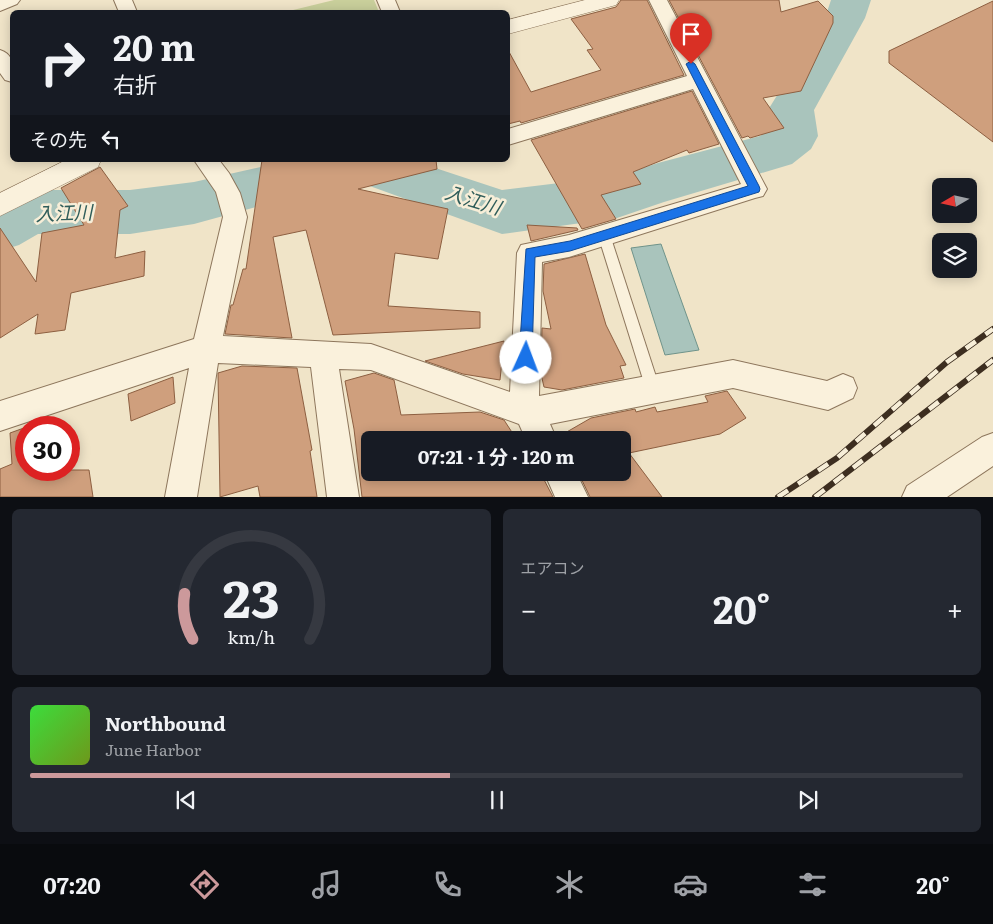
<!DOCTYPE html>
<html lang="ja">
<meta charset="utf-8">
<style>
:root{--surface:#171b24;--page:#242831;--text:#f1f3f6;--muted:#9ea1a6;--line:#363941;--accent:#cc999b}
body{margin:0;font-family:Literata,"Noto Sans JP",serif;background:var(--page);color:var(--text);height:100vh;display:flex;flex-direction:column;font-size:19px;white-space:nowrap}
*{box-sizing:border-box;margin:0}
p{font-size:16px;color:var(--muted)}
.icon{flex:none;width:28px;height:28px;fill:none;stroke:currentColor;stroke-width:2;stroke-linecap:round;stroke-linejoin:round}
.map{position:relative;height:497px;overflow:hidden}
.side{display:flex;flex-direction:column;gap:12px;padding:12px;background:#0d0f14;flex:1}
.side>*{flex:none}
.hud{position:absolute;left:10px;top:10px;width:500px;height:152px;border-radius:8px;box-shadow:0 2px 12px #0003;background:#171b24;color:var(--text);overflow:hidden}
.needle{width:32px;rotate:261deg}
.fabs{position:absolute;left:932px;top:178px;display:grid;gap:10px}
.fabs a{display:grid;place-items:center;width:45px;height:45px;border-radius:8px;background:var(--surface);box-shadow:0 2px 12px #0003;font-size:25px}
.speed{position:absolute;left:15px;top:416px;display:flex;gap:10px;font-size:25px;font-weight:700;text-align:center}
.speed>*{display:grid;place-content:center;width:65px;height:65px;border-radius:50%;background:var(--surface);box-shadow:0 2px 12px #0003;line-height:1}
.speed .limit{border:8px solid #d22;background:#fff;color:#111}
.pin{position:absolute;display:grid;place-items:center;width:42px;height:42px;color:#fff;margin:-51px -21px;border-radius:50% 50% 50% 0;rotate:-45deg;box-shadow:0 0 5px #0007}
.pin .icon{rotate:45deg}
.me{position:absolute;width:55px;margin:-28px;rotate:2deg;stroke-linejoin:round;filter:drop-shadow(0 0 4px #0008)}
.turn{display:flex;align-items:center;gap:18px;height:105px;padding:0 20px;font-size:22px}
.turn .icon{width:65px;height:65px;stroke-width:2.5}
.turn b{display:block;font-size:35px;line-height:42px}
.then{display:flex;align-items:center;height:48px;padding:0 20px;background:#0003;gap:10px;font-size:19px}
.big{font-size:38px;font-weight:700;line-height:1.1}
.side .tile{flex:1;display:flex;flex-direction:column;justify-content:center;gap:8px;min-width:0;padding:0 18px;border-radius:8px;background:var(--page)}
.side .dial{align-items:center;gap:0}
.dial svg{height:130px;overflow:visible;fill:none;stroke:var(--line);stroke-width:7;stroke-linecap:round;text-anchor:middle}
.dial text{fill:var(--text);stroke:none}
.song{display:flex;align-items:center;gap:15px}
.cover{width:60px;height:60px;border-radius:8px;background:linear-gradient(135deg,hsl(120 70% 55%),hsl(80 70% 35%))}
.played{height:5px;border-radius:2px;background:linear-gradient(90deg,var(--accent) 45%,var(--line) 45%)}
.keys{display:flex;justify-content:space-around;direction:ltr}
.heat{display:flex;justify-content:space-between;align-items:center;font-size:28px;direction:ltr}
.side .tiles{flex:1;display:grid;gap:12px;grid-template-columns:1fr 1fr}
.tile:last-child{grid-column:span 2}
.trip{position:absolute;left:361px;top:431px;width:270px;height:50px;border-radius:8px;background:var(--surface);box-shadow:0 2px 12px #0003;font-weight:700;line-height:50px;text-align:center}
.dock{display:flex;height:80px;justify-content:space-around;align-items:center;background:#090b0e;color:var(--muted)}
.dock .icon{width:35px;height:35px}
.dock .on{color:var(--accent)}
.dock b{font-size:22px;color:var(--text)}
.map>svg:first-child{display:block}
.green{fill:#c9cf9b}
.water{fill:#a9c4bc;stroke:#6f938a}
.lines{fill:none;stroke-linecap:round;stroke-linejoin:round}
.river{fill:#a9c4bc;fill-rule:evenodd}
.building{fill:#cf9f7d;stroke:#8d5f41}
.service-casing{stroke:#8d765c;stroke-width:2}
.minor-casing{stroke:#8d765c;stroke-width:2}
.tertiary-casing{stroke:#8d765c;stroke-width:1}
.service{fill:#faf1dc;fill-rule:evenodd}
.minor{fill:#faf1dc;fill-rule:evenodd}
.tertiary{fill:#faf1dc;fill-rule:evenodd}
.rail-casing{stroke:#3d2e20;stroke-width:6}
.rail{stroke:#f7eed8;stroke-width:4.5;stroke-dasharray:12;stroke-linecap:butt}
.route{fill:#1a73e8;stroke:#114b97}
.labels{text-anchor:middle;stroke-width:5;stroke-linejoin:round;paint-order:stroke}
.water-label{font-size:19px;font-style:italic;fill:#2f5d5a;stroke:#f7eed8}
</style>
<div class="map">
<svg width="993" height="497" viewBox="0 0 993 497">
<rect width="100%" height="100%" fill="#f0e4c8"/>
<path class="green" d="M334,0h40l5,12h-94z"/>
<path class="water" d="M661,244l38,106 -34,5 -34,-107z"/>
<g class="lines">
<path class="river" d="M831,0h40l-6,18 -51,92 4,26 -7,13 -19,15 -128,38 -47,16 -115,16 -135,-49 -111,22 -62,17 -64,10h-92l-19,11 -19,6v-48l30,-13h100l64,-8 98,-22h119l91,30 115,-14 41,-13 102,-27 10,-7 -2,-19 57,-92z"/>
</g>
<path class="building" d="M621,0h26l37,75 -163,48 -1,-2 -12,3v-74l23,42 70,-22 -14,-20 6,-1 -22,-30 45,-12z
M669,0h110l2,12 37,-11 15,15v7l-32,68 -38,7 21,30 -34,10 -2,-2 -6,2z
M993,1v141l-104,-79v-12z
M692,91l27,53 -30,9 -2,-3 -54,22 8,12 -40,11 15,24 -34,10 -51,-89z
M262,160h174l1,9 -79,20 90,20 -10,50 -43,-6 -7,53 92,6v16l-147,7 -27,-105 -33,7 19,101 -67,-4 6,-29h2l10,-36h3z
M100,167l28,39 -8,4 -5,48 30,-7 -1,25 -73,17 -6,37 -30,4 3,-20 -38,24v-110l36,54 6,-49 42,-8 -23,-37z
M527,225l50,3 1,2 -47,11z
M585,254l21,71 20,40 -6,1 4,12 -62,12 -18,-3 -3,-13 1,-46 9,1 -8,-38 1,-27z
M504,341l-4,39 -37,-6 -38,-13z
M242,366l55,2 15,82 -2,1 7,46h-57l-2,-11 -38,11 -2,-124z
M374,373l20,7 7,35 79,-3 24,8 13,20h-147v32h170l13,25h-191l-8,-68 -9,-48z
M173,377l2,26 -44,18 -3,-27z
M727,391l19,27 -26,16 -91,19 33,44h-72l-12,-25h44v-32h-63l-1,-3 33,-19 44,-9 1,3 19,-5 2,5 51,-10 -3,-6z
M49,419l1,9h-24v42h63l4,27h-93v-28l12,-5 -2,-31z"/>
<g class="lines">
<defs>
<path id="service" d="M604,230l4,1 2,4 50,154 -2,5 -5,2 -5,-2 -2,-5 -48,-154 2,-4z"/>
<path id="minor" d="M0,0h20l-3,4 -17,7z
M114,0h18l5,12h-18z
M377,0h18l5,12h-18z
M649,0h18l100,189 -4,7 -8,2 -186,59 -27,5 -3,134 194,-36 94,21 16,-7 10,4 4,10 -4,10 -25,12 -95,-22 -183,36 7,16h-31l-7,-16 -148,-54 -32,-1 20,128h-32l-16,-130 -93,-4 -21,134h-32l24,-129 -189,63v-30l194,-62 29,-122 -7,-25 -22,-32h25l10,13 11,20 7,24 -24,119 148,8 139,48 7,-139 4,-8 48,-10 172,-51 -48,-95 -185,56v-16l179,-53z
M0,50c16,5 12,18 12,32l-7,-2 -5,-7z
M993,433v33l-46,31h-45l5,-11 75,-49z
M544,472h32l12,25h-33z"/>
<path id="tertiary" d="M585,0h34l-3,5 -108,29v-14z
M66,160h35l-3,7 -98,49v-23z"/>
</defs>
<use href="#service" class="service-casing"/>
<use href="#minor" class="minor-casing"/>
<use href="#tertiary" class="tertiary-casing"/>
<use href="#service" class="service"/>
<use href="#minor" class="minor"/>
<use href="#tertiary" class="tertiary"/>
<defs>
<path id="rail" d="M778,497l59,-39 110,-96 46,-33
M815,497l178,-137"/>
</defs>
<use href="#rail" class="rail-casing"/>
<use href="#rail" class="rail"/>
</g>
<path class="route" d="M691,61l4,3 64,122 1,3 -1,3 -189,59 -35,6 -3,101 -2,5 -4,1 -5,-1 -2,-5 7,-109 44,-8 178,-55 -62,-122z"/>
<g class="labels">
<g class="water-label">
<text transform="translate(473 200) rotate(17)" y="7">入江川</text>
<text transform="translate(64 213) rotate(-2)" y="7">入江川</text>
</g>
</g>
</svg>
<div class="fabs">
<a><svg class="needle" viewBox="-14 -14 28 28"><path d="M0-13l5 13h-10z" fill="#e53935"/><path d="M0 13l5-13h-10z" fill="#9ea1a6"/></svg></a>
<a><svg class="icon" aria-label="layers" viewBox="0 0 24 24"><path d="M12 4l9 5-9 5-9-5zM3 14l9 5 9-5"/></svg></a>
</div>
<div class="speed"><div class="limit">30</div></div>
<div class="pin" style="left:691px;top:64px;background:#d93025"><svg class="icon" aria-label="arrive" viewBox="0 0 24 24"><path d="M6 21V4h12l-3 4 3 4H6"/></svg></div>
<svg class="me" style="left:526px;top:358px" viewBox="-20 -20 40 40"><circle r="19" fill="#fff"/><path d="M0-13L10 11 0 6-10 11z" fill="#1a73e8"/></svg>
<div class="trip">07:21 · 1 分 · 120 m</div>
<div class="hud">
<div class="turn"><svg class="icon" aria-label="right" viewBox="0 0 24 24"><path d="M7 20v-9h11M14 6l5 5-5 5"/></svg><div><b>20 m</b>右折</div></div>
<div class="then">その先<svg class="icon" aria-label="left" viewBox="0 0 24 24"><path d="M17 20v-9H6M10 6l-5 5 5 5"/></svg></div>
</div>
</div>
<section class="side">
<div class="tiles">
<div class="tile dial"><svg viewBox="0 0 100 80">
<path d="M14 69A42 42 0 1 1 86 69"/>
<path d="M14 69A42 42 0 0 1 9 41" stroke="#cc999b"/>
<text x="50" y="56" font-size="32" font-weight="700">23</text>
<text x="50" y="72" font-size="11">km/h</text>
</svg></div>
<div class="tile"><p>エアコン</p>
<div class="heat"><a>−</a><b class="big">20°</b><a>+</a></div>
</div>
<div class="tile">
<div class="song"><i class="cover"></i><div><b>Northbound</b><p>June Harbor</p></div></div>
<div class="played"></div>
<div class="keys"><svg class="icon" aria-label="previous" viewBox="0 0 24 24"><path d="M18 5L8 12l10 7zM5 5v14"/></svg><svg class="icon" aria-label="pause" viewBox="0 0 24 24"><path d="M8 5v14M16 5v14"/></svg><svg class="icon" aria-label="next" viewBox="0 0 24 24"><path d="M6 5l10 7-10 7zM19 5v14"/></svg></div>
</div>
</div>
</section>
<nav class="dock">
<b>07:20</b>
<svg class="icon on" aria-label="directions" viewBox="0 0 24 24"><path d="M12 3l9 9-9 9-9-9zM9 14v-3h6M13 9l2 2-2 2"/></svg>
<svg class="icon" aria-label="music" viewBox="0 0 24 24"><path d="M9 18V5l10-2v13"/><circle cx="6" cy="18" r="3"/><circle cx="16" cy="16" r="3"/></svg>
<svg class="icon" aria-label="phone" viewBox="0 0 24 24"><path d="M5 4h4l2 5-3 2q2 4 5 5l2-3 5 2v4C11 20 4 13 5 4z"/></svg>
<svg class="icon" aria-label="climate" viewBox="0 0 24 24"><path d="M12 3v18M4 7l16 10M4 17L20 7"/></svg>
<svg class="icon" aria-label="car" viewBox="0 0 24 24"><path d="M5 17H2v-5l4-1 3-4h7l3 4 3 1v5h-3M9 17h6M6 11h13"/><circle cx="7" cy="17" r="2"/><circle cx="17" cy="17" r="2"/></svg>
<svg class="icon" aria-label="filters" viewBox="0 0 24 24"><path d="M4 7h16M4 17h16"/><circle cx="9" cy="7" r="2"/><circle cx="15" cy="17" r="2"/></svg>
<b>20°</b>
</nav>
